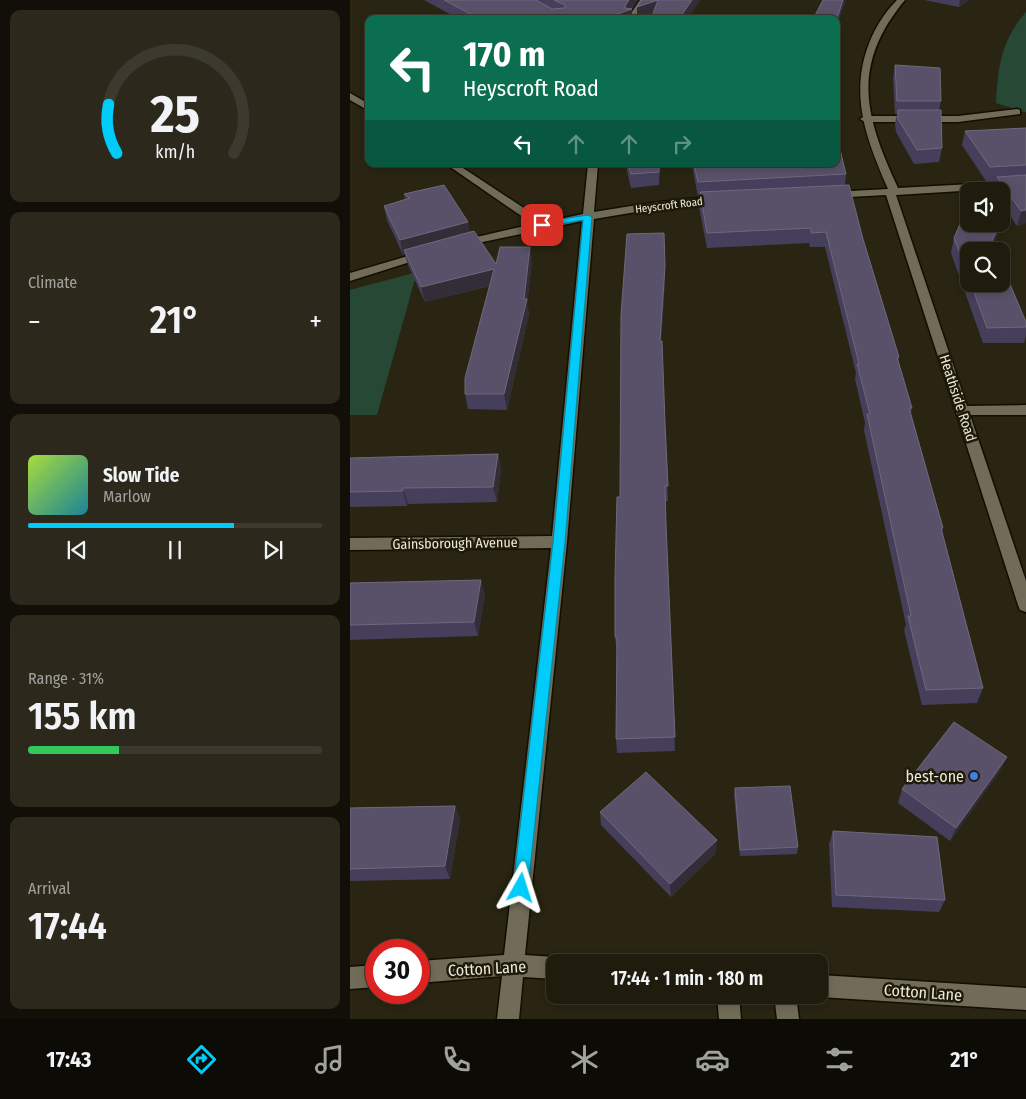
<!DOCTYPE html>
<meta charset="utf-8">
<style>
:root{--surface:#1f1c0e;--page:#2c291c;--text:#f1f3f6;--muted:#a1a19e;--line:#3c3a2e;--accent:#00cbf9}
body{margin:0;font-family:"Fira Sans Condensed",sans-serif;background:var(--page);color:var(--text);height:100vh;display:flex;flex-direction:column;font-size:19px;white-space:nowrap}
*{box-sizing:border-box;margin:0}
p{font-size:16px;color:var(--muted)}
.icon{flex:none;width:28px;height:28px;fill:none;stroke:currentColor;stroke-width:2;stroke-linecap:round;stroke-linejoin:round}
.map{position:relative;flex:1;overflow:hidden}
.drawer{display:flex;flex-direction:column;gap:10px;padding:10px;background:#110f08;width:350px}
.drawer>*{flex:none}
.hud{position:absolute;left:15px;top:15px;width:475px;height:152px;border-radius:10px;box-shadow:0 2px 8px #0003,0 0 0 1px var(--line);background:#0b6e4f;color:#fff;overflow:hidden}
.tools{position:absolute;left:610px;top:182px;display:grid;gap:10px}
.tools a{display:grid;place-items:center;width:50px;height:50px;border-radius:10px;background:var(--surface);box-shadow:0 2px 8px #0003,0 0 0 1px var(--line);font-size:25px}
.speed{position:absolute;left:15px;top:939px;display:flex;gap:10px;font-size:25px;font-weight:700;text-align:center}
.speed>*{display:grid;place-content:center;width:65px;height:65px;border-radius:50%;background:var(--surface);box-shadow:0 2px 8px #0003,0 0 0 1px var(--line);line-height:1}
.speed .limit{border:8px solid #d22;background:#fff;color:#111}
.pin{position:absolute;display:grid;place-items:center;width:42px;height:42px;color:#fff;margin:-21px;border-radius:10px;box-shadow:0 2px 8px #0006}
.me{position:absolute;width:55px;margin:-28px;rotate:6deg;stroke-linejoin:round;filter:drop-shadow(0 0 4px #0008)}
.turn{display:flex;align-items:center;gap:18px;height:105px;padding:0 15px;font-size:22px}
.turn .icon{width:65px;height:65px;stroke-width:2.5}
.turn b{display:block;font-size:35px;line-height:42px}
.lanes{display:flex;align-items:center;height:48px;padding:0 15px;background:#0003;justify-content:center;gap:25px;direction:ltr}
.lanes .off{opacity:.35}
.big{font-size:38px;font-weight:600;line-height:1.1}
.drawer .widget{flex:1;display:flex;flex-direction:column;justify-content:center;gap:8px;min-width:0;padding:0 18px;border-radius:10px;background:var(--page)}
.drawer .dial{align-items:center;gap:0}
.dial svg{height:130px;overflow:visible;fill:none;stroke:var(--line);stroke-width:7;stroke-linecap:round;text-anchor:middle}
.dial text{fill:var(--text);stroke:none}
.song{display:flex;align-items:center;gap:15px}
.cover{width:60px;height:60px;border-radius:8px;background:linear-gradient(135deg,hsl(80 70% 55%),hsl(190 70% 35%))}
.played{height:5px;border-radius:2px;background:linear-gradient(90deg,var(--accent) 70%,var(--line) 70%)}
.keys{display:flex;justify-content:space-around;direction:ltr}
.heat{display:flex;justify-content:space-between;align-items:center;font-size:28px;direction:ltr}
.charge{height:8px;border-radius:4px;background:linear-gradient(90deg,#34c759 31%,var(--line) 0)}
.trip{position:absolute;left:196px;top:954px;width:282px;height:50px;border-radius:10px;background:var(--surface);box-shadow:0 2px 8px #0003,0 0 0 1px var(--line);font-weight:600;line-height:50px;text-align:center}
.tabs{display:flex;height:80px;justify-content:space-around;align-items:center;background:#0c0b06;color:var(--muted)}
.tabs .icon{width:35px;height:35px}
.tabs .selected{color:var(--accent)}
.tabs b{font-size:22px;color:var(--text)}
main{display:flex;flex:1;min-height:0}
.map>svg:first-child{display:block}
.green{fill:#264835}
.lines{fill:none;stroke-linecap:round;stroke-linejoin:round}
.service-casing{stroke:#120e00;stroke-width:3}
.minor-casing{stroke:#120e00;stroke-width:3}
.service{fill:#716c57;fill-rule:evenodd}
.minor{fill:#716c57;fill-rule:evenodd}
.wall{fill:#463f5b}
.shaded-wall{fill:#332d38}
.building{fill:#585169;stroke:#6f697b}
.route{fill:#00cbf9;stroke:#0084a2}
.shop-dot{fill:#3f7fe0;stroke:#201b09;stroke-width:2}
.labels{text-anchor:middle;stroke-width:5;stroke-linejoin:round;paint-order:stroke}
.far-street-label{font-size:11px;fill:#ece9dd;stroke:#201b09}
.street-label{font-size:14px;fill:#ece9dd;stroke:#201b09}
.near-poi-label{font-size:16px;fill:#ece9dd;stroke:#201b09;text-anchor:end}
.near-street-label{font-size:16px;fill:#ece9dd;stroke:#201b09}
</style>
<main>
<section class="drawer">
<div class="widget dial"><svg viewBox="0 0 100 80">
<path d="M14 69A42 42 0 1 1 86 69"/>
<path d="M14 69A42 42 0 0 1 9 39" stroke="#00cbf9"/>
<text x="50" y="56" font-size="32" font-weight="700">25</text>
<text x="50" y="72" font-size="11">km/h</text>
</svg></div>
<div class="widget"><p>Climate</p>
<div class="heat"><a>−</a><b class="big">21°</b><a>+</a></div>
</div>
<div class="widget">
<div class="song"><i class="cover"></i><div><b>Slow Tide</b><p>Marlow</p></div></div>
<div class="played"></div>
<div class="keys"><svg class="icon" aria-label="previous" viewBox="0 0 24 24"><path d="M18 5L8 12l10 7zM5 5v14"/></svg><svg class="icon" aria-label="pause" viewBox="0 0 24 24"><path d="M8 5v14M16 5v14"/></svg><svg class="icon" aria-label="next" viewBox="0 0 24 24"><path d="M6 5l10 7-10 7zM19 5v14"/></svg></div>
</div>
<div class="widget"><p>Range · 31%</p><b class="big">155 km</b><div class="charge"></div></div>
<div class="widget"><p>Arrival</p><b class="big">17:44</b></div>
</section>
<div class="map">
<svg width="676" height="1019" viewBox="0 0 676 1019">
<rect width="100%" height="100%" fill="#292512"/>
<path class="green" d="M676,12v100h-2l-28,-9c2,-37 5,-62 30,-91z
M67,272l-40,143h-27v-125z"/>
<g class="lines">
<defs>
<path id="service" d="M667,109l3,1v4l-62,8h-93l-5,-3 5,-3h93z
M367,995h22l2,24h-22z
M424,995h22l3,24h-22z"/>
<path id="minor" d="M290,0h8l-13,19h-8z
M547,0h8c-55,66 -40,117 -7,188l128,-7v6l-130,8 71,211 59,-1v10h-56l56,166v31l-6,-2 -2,-5 -132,-410 -54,3 -5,-3 5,-3 56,-3c-20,-46 -38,-90 -21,-140 6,-18 16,-35 30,-49z
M0,93l19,11v7l-19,-11z
M96,164h11l88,58 38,-8 5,-50h10l-4,48c19,-3 122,-21 131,-12l-5,3 -66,6 -60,10 -27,323 -42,413 30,2 8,5h-8v17l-32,-2 -4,42h-22l5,-43 -83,7v-22l85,-6 47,-407 -201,2v-12l202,-2 30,-315 -123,26 -4,-1 -2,-2 2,-2 78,-18z
M75,251l4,1 2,2 -2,2 -79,25v-8z
M26,965v22l-26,2v-22z
M470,975l206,13v22l-206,-13 -4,-2h4z"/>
</defs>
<use href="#service" class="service-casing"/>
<use href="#minor" class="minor-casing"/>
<use href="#service" class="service"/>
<use href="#minor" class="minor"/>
</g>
<path class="wall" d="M74,0h214l-6,9v10h-173z
M574,0h45l-10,7z
M545,65l46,36 -2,9 3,38 -3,14 -25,2 -18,-32 -1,-8 2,-10h-2l-2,-36z
M676,128v95l-9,3 -10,-15 -14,33 -24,7v33h32l25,38v13l-2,8h-41l-32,-90 3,-15 47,-14v-33h-8l3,-10h-10l-24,-36 3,-14z
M277,164h33l-1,21 -28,3 -4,-17z
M342,164h144l10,10 -1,11 18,54 36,118 -1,5 14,46 -1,5 32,115 -1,4 41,156 -6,15 -55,2 -18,-75 2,-5 -42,-195 1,-7 -10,-44 1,-6 -31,-126h-15l-1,-4 -102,5 -8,-41 1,-10h-2z
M54,194l66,38 26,32 36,-3 -5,43 2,10 -22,96 -39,-1 -3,-15 25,-108 -65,16 -17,-37 -3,-10h-2l-16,-35 -3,-14 21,-7z
M315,281l-4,60 4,82 3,78h-2v27l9,223 -58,2 -1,-14 1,-87 -2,-15 5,-140z
M148,454l3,15 -4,33 -89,2 -1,2 -57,1v-49z
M0,583l135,12 -7,41 -128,4z
M650,771l-50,70 -52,-38 4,-14z
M385,788l63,59 -1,7 -57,2 -6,-61z
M105,806l5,13 -10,60 -100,2v-73z
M250,812l116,41 -45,44 -70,-72z
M483,831l112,69 -6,12 -107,-5 -3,-63z"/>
<path class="shaded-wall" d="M279,0h9l-6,9v10h-29l22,-13z
M308,0l1,12 -22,7v-12z
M342,0h9l-14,19h-8z
M493,0h3l-10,30v-8z
M610,0h9l-10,7z
M661,197l-4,14 -16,40 1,-10 8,-17h1v-4z
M676,210v13l-9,3 4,-15z
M118,222l3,15 -67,13 1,5h-2l-3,-15z
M180,247l2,14 -5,43 2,10 -22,96 -3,-16 20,-95z
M315,266v15l-5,75v-15z
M144,269l3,15 -72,18 -4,-15z
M148,454l3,15 -4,33 -4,-15z
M53,488l5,16 -1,2 -4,-15z
M131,580l4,15 -7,41 -4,-14z
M657,757l-7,14 -50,70 6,-13z
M105,806l5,13 -10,60 -5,-13z
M367,840l-1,13 -45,44 -1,-13z"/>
<path class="building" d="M94,0h92l16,9 13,-1v-3l-11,-5h75l-4,6v2l7,1 -29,10h-123z
M292,0h16l-21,7z
M308,0h34l-13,19h-28z
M473,0h20l-7,22v-3h-23z
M545,65l45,3 1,33h-44z
M548,110h43l1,38 -25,2 -19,-31z
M676,128v37l-36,2 -25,-36z
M486,137h1l9,37 -148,8 -4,-18h142z
M278,164h31v8l-28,2z
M676,175v35l-5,1 -10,-14 -10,23v-26l7,-2 -11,-15z
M94,185l24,37 -68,18 -16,-34 26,-8 -6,-4z
M499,185l14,54 36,118h-2l15,51h-3l34,120h-2l42,160 -57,2 -18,-74h3l-44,-202h3l-13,-50h2l-33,-132 -15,1v-5l-104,5 -7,-41z
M619,203v21h31l-8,17 4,10h-27v27l-15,-40z
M124,231l22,33 4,-17h30l-6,52h3l-23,95h-39v-16l29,-109 -73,18 -17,-37z
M314,233l1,33 -5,75h2l3,82 3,63h-3l1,38 9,213 -59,2 1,-102h-2v-59l2,-81h3l1,-182 6,-81z
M651,263l25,59v5l-39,1 -16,-44h30z
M148,454l-5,33 -90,1v3l-53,1v-34z
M131,580l-7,42 -124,3v-42z
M604,722l53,35 -51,71 -54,-39z
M296,772l71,68 -47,44 -70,-72z
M440,786l8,61 -58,3 -5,-62z
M105,806l-10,60 -95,3v-61z
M483,831l104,6 8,63 -109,-5z"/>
<path class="route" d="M238,215l4,2 -27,325 -37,346 -2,5 -5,3 -6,-3 -2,-5 40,-346 30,-322 -41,7 -4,-2 4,-3z"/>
<circle class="shop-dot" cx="624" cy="776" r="5"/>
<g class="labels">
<g class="far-street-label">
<text transform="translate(319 205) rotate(-7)" y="4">Heyscroft Road</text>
</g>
<g class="street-label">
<text transform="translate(608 398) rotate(72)" y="5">Heathside Road</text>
<text transform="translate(105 543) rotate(-1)" y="5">Gainsborough Avenue</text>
</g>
<g class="near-poi-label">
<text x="614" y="782">best-one</text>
</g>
<g class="near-street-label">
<text transform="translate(137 968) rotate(-3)" y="6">Cotton Lane</text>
<text transform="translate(573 992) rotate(4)" y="6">Cotton Lane</text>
</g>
</g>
</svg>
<div class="tools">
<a><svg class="icon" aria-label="sound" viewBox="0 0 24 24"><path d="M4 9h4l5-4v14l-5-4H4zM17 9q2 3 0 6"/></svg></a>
<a><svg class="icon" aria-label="search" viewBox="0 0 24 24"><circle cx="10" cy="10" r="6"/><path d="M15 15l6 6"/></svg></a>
</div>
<div class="speed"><div class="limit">30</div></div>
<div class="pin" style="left:192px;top:225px;background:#d93025"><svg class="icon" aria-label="arrive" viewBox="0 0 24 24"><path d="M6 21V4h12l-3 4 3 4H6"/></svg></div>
<svg class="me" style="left:171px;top:888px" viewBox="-20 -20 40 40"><path d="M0-17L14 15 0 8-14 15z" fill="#00cbf9" stroke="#fff" stroke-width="4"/></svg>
<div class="trip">17:44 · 1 min · 180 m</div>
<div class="hud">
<div class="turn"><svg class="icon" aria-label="left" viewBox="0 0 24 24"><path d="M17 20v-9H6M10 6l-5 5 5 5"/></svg><div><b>170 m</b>Heyscroft Road</div></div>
<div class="lanes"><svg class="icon" aria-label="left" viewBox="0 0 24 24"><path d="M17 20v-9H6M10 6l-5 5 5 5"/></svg><svg class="icon off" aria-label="ahead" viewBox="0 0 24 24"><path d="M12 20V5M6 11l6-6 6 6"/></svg><svg class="icon off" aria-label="ahead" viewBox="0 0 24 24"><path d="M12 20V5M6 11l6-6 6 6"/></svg><svg class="icon off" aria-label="right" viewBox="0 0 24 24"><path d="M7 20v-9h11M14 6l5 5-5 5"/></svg></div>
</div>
</div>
</main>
<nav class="tabs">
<b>17:43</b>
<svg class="icon selected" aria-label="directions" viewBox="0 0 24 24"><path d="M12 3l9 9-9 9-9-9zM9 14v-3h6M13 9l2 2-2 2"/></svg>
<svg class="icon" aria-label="music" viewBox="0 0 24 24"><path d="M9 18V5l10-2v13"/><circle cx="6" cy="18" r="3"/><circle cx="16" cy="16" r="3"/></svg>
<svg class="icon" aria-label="phone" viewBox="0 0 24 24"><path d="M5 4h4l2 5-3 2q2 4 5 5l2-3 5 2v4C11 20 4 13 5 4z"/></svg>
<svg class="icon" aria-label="climate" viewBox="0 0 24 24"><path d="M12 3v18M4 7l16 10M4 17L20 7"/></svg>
<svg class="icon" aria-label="car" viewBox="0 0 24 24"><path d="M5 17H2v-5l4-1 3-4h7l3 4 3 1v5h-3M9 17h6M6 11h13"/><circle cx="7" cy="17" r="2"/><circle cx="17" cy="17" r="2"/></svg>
<svg class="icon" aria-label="filters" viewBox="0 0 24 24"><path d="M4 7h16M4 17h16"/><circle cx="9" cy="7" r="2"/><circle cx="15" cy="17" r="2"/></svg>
<b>21°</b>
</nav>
